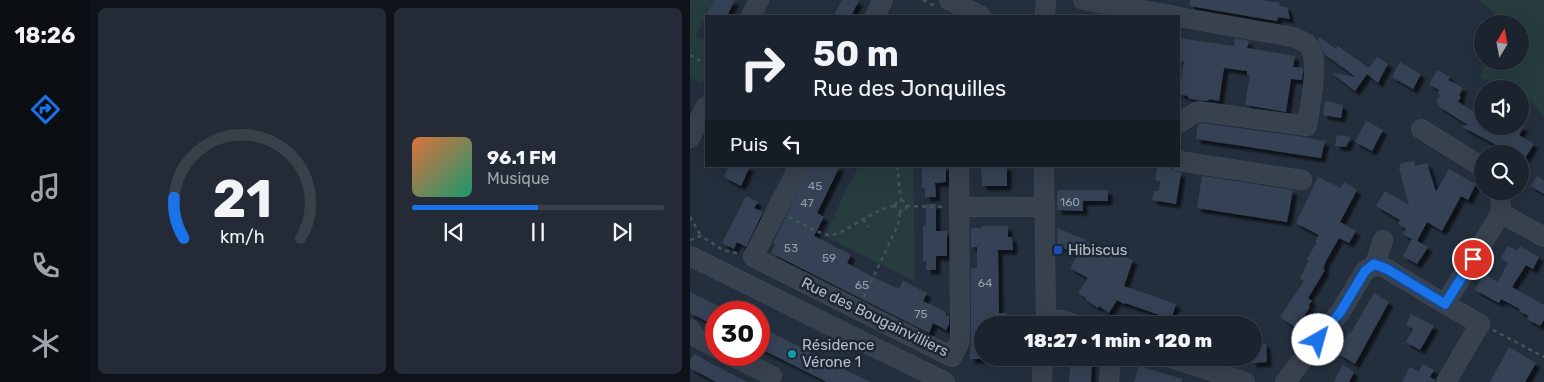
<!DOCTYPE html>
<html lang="fr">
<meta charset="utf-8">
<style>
:root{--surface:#1b232e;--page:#242b36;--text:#f1f3f6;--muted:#a0a4aa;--line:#39404a;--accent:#1a73e8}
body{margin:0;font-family:Rubik,sans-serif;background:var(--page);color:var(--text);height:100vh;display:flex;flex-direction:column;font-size:19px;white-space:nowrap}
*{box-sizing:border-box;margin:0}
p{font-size:16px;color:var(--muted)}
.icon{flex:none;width:28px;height:28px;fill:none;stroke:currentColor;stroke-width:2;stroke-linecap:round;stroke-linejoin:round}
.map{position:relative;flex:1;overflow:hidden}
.panel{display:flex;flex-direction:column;gap:8px;padding:8px;background:#0f1319;width:600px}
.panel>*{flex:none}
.hud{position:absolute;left:15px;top:15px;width:475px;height:152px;border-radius:0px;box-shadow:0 5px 20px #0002,0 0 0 1px var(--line);background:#1b232e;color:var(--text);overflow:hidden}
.needle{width:32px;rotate:10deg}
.fabs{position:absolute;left:784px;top:15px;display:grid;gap:10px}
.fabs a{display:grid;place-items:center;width:55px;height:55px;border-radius:50%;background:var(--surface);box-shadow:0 5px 20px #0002,0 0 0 1px var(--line);font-size:25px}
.speed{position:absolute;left:15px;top:301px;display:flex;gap:10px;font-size:25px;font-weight:700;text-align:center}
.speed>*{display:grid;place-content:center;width:65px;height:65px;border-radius:50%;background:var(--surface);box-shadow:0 5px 20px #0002,0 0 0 1px var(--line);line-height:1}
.speed .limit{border:8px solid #d22;background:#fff;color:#111}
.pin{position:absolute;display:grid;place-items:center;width:42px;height:42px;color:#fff;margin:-21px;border:2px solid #fff;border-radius:50%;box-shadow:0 1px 5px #0007}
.me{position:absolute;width:55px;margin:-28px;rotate:38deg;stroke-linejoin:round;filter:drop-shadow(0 0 4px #0008)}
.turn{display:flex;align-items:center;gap:18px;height:105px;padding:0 25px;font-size:22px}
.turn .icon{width:65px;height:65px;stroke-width:2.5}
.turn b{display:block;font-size:35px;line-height:42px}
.then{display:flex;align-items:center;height:48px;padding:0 25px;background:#0003;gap:10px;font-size:19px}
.panel .tile{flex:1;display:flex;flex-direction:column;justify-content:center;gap:8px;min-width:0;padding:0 18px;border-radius:8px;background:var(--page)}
.panel .dial{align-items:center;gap:0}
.dial svg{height:130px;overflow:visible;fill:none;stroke:var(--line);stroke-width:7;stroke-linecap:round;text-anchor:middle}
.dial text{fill:var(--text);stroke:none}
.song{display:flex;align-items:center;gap:15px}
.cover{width:60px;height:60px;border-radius:8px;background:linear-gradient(135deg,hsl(20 70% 55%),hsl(160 70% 35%))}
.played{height:5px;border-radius:2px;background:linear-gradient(90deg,var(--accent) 50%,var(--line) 50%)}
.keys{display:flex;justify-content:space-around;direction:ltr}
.panel .tiles{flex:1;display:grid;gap:8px;grid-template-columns:repeat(2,1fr)}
.trip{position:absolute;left:284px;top:316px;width:288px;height:50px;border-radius:25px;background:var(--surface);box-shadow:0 5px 20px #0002,0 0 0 1px var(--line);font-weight:800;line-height:50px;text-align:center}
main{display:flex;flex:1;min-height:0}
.tabs{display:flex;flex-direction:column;width:90px;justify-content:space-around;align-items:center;background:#0b0e12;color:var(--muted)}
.tabs .icon{width:35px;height:35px}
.tabs .selected{color:var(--accent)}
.tabs b{font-size:22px;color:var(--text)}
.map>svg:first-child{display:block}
.green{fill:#263c3f}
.building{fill:#364354;filter:url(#shadow)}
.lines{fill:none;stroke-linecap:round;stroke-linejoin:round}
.minor-casing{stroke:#414a57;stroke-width:20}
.path{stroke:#3f5557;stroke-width:2.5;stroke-dasharray:4 4;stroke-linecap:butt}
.minor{stroke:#38414e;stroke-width:19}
.route-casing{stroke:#114b97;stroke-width:12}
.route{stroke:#1a73e8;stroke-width:9}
.transit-dot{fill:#1a4fb4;stroke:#1d2633;stroke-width:2}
.culture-dot{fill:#0f9aa8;stroke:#1d2633;stroke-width:2}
.labels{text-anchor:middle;stroke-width:5;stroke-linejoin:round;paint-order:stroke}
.number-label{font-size:12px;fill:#929caa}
.poi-label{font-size:15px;fill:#b4bcc9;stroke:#1d2633;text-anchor:start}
.street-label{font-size:15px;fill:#b4bcc9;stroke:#1d2633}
</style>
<main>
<nav class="tabs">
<b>18:26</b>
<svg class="icon selected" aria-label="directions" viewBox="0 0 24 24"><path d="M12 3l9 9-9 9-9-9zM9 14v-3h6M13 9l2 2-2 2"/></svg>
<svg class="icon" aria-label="music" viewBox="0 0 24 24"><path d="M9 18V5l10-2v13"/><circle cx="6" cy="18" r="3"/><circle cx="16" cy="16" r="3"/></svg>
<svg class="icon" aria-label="phone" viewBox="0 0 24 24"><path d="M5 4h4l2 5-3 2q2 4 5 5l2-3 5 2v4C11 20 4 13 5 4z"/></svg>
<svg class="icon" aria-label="climate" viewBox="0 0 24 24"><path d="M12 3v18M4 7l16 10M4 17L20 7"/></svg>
</nav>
<section class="panel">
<div class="tiles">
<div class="tile dial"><svg viewBox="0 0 100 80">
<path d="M14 69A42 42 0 1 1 86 69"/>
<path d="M14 69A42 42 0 0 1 8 44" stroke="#1a73e8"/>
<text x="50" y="56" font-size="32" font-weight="700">21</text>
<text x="50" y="72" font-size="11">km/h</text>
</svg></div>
<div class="tile">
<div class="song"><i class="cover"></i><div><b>96.1 FM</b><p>Musique</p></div></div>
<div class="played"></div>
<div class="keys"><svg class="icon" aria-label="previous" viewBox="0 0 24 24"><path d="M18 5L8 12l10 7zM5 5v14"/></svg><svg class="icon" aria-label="pause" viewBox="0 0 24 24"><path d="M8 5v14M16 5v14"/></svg><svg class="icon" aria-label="next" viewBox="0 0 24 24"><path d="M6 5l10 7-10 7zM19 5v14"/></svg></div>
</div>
</div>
</section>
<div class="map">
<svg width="854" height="382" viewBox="0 0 854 382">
<defs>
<filter id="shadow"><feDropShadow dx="4.5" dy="4.5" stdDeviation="1" flood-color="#0009"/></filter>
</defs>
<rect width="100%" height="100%" fill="#242f3e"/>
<path class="green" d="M0,0h24l-18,36 10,5v34l-4,9 -12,-6z
M790,0h64v116l-20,-22 -4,-2v-3h-10l-29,-11 3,-17h36v-37h-28l2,-11z
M169,166h54l2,115 -90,-45 21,-46z"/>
<path class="building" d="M24,0h21l-8,16h-21z
M152,0h17l-8,16h-17z
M500,0h71l19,3 -1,3 8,1 3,12 -12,-2 -1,4 -87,-15z
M629,37l17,12 2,-3 31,22 8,-11 11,7 -10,19 -11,-9 -12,17 -23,-18 24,4 -32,-23 -6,-14z
M489,38l55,8 1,-8 14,3 -2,7 48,8 -2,11 10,1 -1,12 -11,-1 -5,33 -41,-7 5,-29 -3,-1v-4l-23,-3 -5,33 -10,-2 -1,2 -12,-1 -8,-2v-2l-9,-2 5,-33h-5z
M710,62l21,12 -8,15 -21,-12z
M747,70l13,7 -2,3 15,8 -4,8 2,1 -3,5 24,14v10h42l-5,9 15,9 -9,14 -5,-4h-9l-9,-6 -41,-22 7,-1 -30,-19 1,-3 -3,-1 4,-7 -2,-2 1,-3 -10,-6z
M635,101l18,4 -2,13 -18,-3z
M676,121l17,9 -11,21 -17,-9z
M511,123l110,15v1l14,2 -4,17 -125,-19 2,-15z
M647,135l14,2 -5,10 -11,-1z
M724,161l1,5 12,-3 9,29 13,-23 27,15 -8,16 -7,-4 -19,35 -15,-9 -10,19 11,6 -11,17 -14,-8 9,-17 -9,-5 3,-5 -8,-5 2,-4 -24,-14 9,-15 24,14 -10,-37 2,-5z
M39,166h21l-9,20 -17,-9z
M120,166h30l-23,47 7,4 -10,19 37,19 -4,8 24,13 28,13 4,-8 24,12 -4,8 23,11 -1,3 4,1v8l-3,6 -13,-7 -4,10 -158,-80 5,-9 -3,-1z
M232,166h24v16l-11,1 1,14h-11v-9h-3z
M291,166h26v20h-25z
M468,166h11l3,4 9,3 -5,31 -24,-4 2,-9h5l1,-10 -5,-1z
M512,176l91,14 -6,32 -90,-14z
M847,176l7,4v14l-13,-8z
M628,177l23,11 3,-6 13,8 -17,32 16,9 -7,12 -10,-5 -13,23 -3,8 2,1 -17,28 4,3 -4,5 2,1 -14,21 -16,-11 24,-36 -4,-3 9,-17 -3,-1 11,-18 -2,-1 4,-6 -23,-12z
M367,190h51v11h-25v10l-26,-1z
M56,196l12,6 -4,6 9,4 -17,35 -9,-5 -3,7 -12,-6z
M236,204h10v27h11v25h-11v14h-10v-9h-3v-35h3z
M292,226h26v11h4l1,13h-15l1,63h8v12h-25v34h-12l1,-18v-73h6v-21h-6v-19h11z
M367,228l29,12 -1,1 48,19 -9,26 52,18 -5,15 -46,-16 -1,1 -7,-4 -8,13 -10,-7 -1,2 -13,-9 1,-1 -8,-5 10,-15 -18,-10 8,-14 -20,-8z
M818,246l9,5 3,-5 19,11 -6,12 -7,-4 -14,22 32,18v15l-4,6 -13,-7 2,-3 -10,-5 1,-2 -19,-10 -2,4 -24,-13 9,-16 14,8 10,-19 -7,-5z
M0,292l41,20h-15v14l-26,-13z
M684,293l15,9 -34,62 -18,-11 12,-21 2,1z
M721,314l23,12 -14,24 -14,-8 7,-13 -7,-4z
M69,326l72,37 39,19h-43l-68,-34z
M562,339l14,5 1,18 -15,1z
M819,347l27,16 -11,19h-35z
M4,354l53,28h-31l-26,-14v-7z
M381,358h21l-1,24h-22z
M733,364l11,6 -4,7 5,3v2h-33l8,-15 9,5z
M653,365l11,7 -5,10h-15z
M449,366l43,13v3h-48z"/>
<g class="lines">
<defs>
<path id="minor" d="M259,0l32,16
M393,0l93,16
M61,16l8,-16
M185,16l8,-16
M355,16l1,-16
M489,17l114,20c5,2 10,4 14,7 15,13 2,64 0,82l-109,-15 -19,12
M731,129l61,38
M0,138l16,-32
M489,161l123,19
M109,166l-46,91 199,100 8,-16 -1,-175
M354,166l2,159
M810,191l1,22 43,24
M270,207h85
M0,256l255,126
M685,264l8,-24
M755,304l35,20 -34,58
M356,319l16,1 14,5
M0,329l5,8 21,11
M40,355l42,21
M481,358l74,24
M352,382l1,-24
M419,382l2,-24
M595,382l56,-71 24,-40 10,-7 12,5 58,35 56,-91"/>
</defs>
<use href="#minor" class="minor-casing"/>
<path class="path" d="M233,0l12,6
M0,55l16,9
M207,166l4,35
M205.5 206a5.5 5.5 0 1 1 11 0a5.5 5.5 0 1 1-11 0Z
M216,206l39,1
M0,217l11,19
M99,217c12,6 26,15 39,18 15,2 45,-27 67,-29
M173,219l5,8
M0,240l11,-4 22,14 17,4
M174,297l34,-72 2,-13
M803,330l51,27"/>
<use href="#minor" class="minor"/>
</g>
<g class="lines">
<defs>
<path id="route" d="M628,340l23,-29 24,-40 9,-7 13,5 58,35 28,-45"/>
</defs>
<use href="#route" class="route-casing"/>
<use href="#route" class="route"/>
</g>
<rect class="transit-dot" x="363" y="245" width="10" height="10" rx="2.5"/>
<circle class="culture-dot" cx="102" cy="354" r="5"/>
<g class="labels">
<g class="number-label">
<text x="125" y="190">45</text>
<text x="380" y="206">160</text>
<text x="117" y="207">47</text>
<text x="101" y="252">53</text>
<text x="139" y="262">59</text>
<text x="295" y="287">64</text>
<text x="172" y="289">65</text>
<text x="231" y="318">75</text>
</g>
<g class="poi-label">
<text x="378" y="255">Hibiscus</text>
<text x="112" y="350">Résidence<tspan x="112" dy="17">Vérone 1</tspan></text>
</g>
<g class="street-label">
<text transform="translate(185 317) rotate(26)" y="5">Rue des Bougainvilliers</text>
</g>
</g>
</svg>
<div class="fabs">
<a><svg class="needle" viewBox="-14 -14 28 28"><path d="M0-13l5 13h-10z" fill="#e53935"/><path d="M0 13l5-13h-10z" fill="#a0a4aa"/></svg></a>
<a><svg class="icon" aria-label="sound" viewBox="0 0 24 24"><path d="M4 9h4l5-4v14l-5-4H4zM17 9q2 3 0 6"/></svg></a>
<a><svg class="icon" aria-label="search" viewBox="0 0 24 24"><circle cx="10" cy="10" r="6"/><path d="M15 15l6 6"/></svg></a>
</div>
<div class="speed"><div class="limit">30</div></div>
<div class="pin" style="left:783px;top:259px;background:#d93025"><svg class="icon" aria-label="arrive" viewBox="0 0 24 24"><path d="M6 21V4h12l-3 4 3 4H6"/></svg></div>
<svg class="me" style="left:628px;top:340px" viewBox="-20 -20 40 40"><circle r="19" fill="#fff"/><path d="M0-13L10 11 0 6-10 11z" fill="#1a73e8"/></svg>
<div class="trip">18:27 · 1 min · 120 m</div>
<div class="hud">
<div class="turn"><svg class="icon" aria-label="right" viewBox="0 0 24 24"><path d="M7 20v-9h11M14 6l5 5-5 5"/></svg><div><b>50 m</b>Rue des Jonquilles</div></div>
<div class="then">Puis<svg class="icon" aria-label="left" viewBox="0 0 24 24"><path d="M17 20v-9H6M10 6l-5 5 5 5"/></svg></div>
</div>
</div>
</main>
